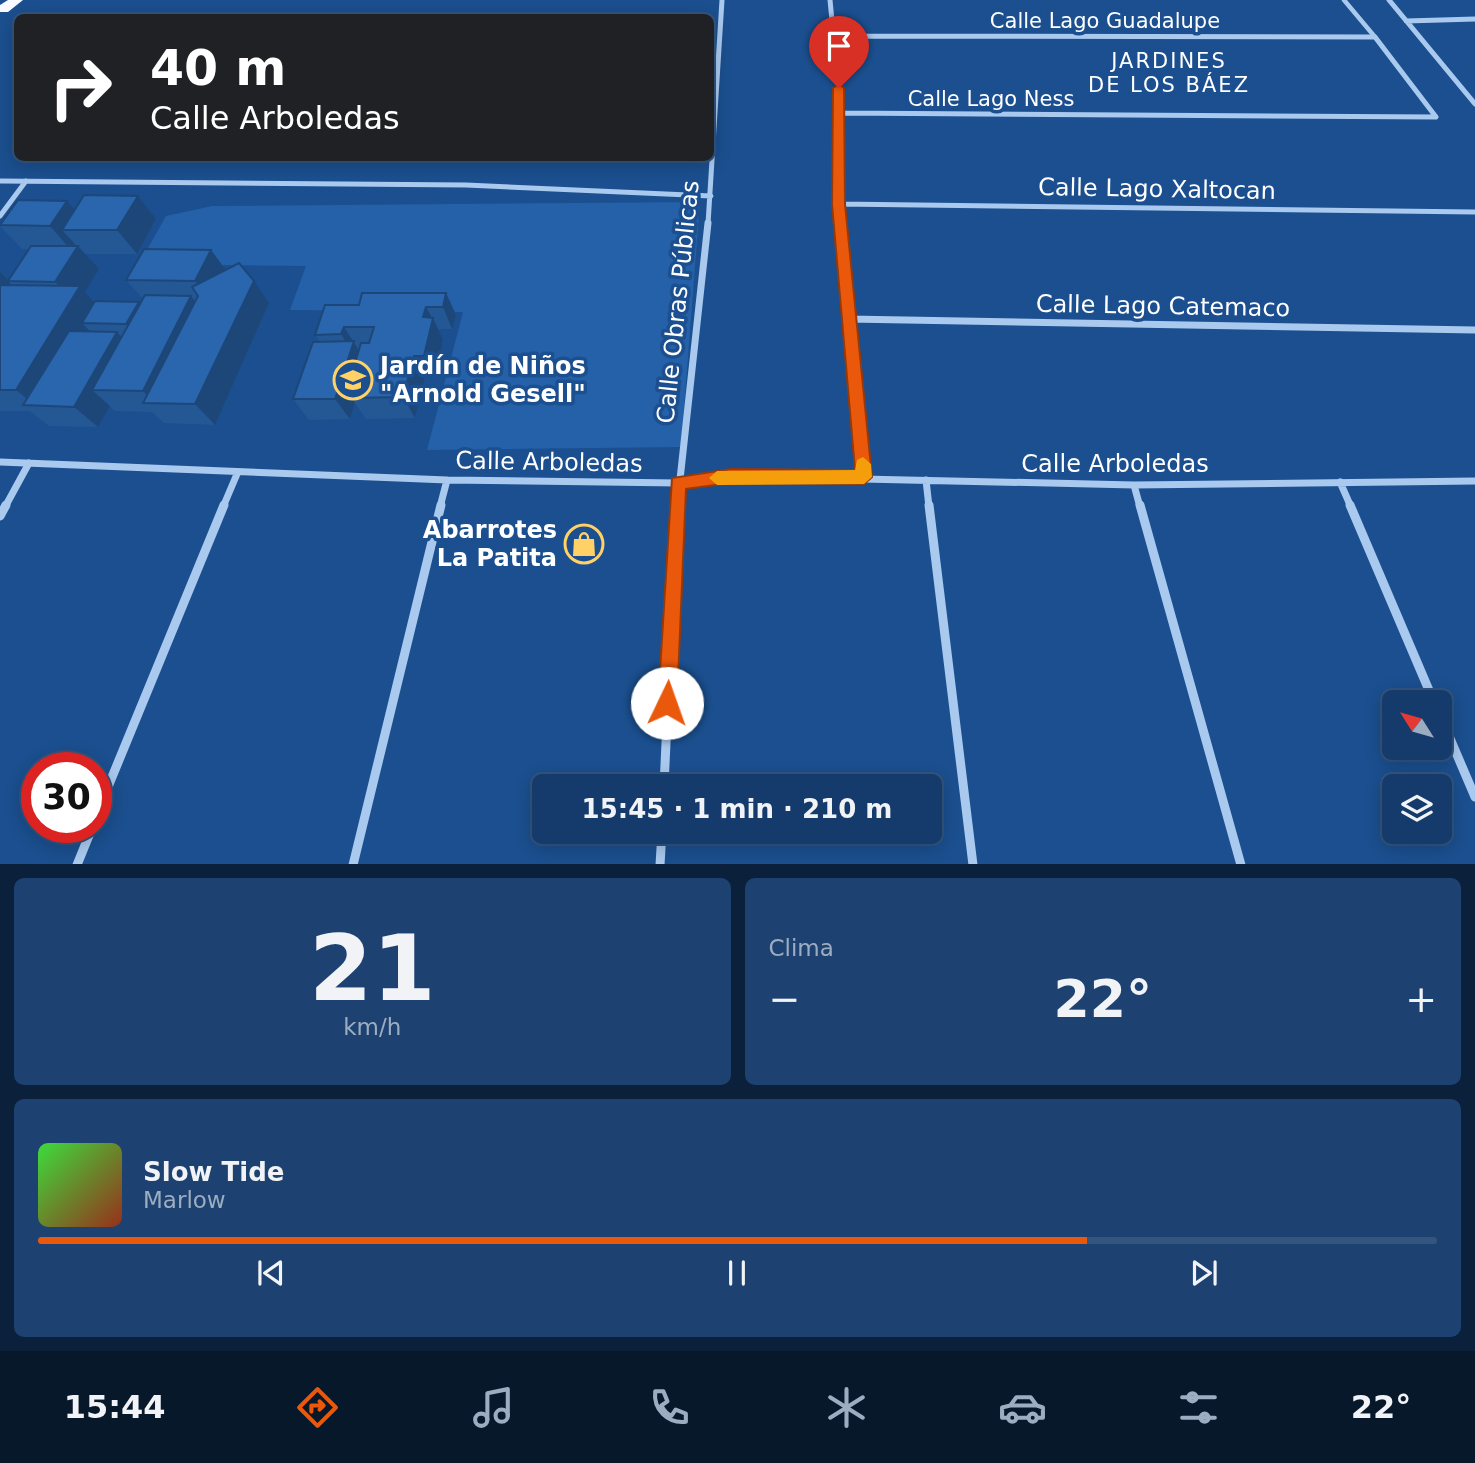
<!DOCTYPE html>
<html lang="es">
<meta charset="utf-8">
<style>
:root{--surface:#143b6b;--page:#1d4271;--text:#f1f3f6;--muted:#9dadc1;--line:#33557e;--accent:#ea580c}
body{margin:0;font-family:"DejaVu Sans",sans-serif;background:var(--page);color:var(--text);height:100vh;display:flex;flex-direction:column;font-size:26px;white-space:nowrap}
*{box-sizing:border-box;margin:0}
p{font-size:23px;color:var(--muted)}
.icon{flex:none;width:38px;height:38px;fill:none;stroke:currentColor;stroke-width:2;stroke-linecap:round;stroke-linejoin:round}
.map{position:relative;height:864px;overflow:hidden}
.side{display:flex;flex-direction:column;gap:14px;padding:14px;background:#0b203b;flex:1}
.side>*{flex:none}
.banner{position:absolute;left:14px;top:14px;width:700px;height:147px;border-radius:10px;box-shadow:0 4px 18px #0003,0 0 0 2px var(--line);background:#202124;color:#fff;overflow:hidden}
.needle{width:46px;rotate:307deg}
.fabs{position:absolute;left:1382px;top:690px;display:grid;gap:14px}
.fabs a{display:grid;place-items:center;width:70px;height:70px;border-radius:10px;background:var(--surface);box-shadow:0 4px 18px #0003,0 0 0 2px var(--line);font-size:35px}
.speed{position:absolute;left:21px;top:752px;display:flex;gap:14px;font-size:35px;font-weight:700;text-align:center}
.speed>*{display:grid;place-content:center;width:91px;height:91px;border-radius:50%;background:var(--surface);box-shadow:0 4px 18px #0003,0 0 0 2px var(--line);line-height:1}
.speed .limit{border:10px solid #d22;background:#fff;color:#111}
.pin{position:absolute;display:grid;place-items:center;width:60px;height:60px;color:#fff;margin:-72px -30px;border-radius:50% 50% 50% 0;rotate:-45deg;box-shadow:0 0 7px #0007}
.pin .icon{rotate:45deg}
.me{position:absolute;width:77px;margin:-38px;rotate:3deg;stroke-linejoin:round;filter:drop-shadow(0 0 5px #0008)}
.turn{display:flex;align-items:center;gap:24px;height:147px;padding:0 21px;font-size:32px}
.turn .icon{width:91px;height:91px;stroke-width:2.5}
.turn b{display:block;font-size:49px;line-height:60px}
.big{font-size:52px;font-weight:700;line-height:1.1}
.side .tile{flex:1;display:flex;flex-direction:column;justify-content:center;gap:10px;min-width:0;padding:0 24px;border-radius:10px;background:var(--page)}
.side .dial{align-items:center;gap:0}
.dial b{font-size:91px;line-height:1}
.song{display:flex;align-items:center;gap:21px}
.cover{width:84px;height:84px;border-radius:10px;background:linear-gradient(135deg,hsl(120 70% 55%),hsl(10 70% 35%))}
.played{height:7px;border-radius:4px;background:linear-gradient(90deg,var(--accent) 75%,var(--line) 75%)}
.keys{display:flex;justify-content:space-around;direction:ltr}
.heat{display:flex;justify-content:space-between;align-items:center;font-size:38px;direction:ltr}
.side .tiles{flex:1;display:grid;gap:14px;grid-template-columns:1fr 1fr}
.tile:last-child{grid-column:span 2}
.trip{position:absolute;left:532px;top:774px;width:410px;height:70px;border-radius:10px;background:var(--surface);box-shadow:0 4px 18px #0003,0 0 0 2px var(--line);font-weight:700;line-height:70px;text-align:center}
.menu{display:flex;height:112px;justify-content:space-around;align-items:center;background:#08182b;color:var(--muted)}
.menu .icon{width:49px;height:49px}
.menu .current{color:var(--accent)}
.menu b{font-size:32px;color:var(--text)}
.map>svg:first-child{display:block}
.green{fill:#2461a8}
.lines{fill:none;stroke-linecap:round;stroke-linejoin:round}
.pedestrian{stroke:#a9c9ee;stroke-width:4.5}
.minor-far2{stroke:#a9c9ee;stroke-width:5}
.minor-far1{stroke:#a9c9ee;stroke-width:7}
.minor{stroke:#a9c9ee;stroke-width:9}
.trunk{fill:#f8faff;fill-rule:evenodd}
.wall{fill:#245895}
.shaded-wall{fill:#1d4779}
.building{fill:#2a66ad;stroke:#1d4779;stroke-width:2}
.route{fill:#ea580c;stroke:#983908;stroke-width:2}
.slow{fill:#f59e0b}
.labels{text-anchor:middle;stroke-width:7;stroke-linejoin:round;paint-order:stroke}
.far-street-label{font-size:21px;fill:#fff;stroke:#1b4f8f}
.far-neighbourhood-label{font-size:21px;letter-spacing:2px;fill:#fff;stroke:#1b4f8f}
.street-label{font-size:24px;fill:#fff;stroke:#1b4f8f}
.poi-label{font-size:24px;font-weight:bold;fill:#fff;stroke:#1b4f8f;text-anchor:start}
</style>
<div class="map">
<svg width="1475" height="865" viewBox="0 0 1475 865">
<rect width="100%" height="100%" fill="#1b4f8f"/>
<path class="green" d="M700,202l-19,245 -254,3 36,-138 -173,-2 16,-44 -167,-2 27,-48 46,-10z"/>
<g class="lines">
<path class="pedestrian" d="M1344,0l31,37"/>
<path class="minor-far2" d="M830,0l11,113v111
M1389,0l86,104
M1406,21l69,-2
M835,36l540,1 61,80
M841,113l595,4
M0,181l466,4 245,11
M839,204l636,8
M0,216l26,-35
M708,224l14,-224"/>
<path class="minor-far1" d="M841,223l23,254
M849,319l626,11
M0,462l447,18 231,3 53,-7 403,9 341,-4
M926,480l3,27
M1340,482l11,25
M1134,485l6,22
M5,507l24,-44
M223,507l14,-33
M440,507l7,-27
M677,507l31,-284"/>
<path class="minor" d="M929,505l44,360
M1140,505l101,360
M1350,505l84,197
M0,516l6,-11
M1440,715l35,82
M664,786l13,-281
M96,816l128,-311
M77,865l15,-37
M353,865l88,-360
M660,865l2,-34"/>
<path class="trunk" d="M8,0h15l-15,12h-8v-7z"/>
</g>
<path class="wall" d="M75,210l81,9 -19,35h-53l15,15 -14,23 10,10 45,2 3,-5 -17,-19 85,-30 14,20 44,33 -54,122 -51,-2 -12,-11 -37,-1 -5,-5 -12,21 -49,-1 -19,-15h-30v-139l8,8 22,-31h-8l-22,-23v-2z
M446,293l10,22 -4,14h-14l5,11 -8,37h-10l-10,41 -49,1 -11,-16 -5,16 -41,1 -16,-21 27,-57 -5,-7 44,-30z"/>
<path class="shaded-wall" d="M138,196l18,23 -19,35 -20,-24z
M67,201l20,23 -25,6 13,14 -4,6 -21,-24z
M78,246l21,23 -14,23 16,17 -19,14 7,7 -44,76h-9l-20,-16 56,-91 -17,-17z
M211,250l17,23 -16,31 -17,-23z
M0,272l7,7 17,26 -24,23z
M254,281l15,22 -54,122 -20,-21z
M446,293l10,22 -4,14 -9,-22z
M191,296l18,22 -54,85 -12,-12z
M139,302l20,23 -12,21 -21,-22z
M426,307l7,13v-2l10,22 -8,37 -11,-21 -1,-39z
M344,327l23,36 -8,10h-7l8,13 -8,12 3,5 -5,16 -15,-20 16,-49 -10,-16z
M117,332l21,22 -46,36 18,16 -12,21 -24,-20z
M414,356l11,21 -10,41 -12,-21z"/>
<path class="building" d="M84,195l54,1 -21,34h-55z
M18,200l49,1 -17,25 -50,-1z
M31,246h47l-23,36 -47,-1z
M144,249l67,1 -16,31 -69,-1z
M239,263l15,18 -59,123 -52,-1 55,-107 -6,-9z
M1,285l79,1 -64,104h-16v-103z
M362,293h84l-3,14h-17l-3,10 10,1 -9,38h-10l-11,41 -51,1 7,-25h-7l9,-30h8l5,-16h-30l-3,7 -26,1 10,-30h34z
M145,295l46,1 -48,95 -51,-1z
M95,301l44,1 -13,22 -44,-1z
M69,331l48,1 -43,75 -51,-2z
M354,341l-19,58h-42l20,-57z"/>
<path class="route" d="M839,84l5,4 1,116 27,273 -8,7 -133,-1 -45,6 -9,214 -3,7 -7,3 -6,-3 -3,-7 14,-225 59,-9 124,1 -23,-266 1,-116z"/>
<path class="slow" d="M863,457l8,7 1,13 -8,7 -147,1 -8,-7 8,-7 138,-1 2,-10z"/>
<defs>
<symbol id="school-ring" viewBox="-11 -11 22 22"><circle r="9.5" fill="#1b4f8f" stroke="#ffd166" stroke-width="1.5"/><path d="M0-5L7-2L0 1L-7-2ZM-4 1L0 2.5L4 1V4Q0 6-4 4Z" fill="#ffd166"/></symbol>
<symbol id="shop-ring" viewBox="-11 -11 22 22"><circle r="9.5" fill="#1b4f8f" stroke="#ffd166" stroke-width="1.5"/><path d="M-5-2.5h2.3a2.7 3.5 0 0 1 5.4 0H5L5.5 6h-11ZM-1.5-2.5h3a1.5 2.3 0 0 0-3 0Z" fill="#ffd166"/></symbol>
</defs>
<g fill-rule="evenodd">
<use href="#school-ring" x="331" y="358" width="44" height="44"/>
<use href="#shop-ring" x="562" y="522" width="44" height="44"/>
</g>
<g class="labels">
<g class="far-street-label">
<text x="1105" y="28">Calle Lago Guadalupe</text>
<text x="991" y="106">Calle Lago Ness</text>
</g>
<g class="far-neighbourhood-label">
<text x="1169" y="68">JARDINES<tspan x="1169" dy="24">DE LOS BÁEZ</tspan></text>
</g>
<g class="street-label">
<text transform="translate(1157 189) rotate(1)" y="8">Calle Lago Xaltocan</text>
<text transform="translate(678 302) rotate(-84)" y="8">Calle Obras Públicas</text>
<text transform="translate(1163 306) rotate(1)" y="8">Calle Lago Catemaco</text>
<text transform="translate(549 462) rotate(1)" y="8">Calle Arboledas</text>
<text x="1115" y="472">Calle Arboledas</text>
</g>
<g class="poi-label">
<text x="380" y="374">Jardín de Niños<tspan x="380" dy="28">"Arnold Gesell"</tspan></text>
<text x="557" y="538" text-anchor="end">Abarrotes<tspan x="557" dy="28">La Patita</tspan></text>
</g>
</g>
</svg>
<div class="fabs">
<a><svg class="needle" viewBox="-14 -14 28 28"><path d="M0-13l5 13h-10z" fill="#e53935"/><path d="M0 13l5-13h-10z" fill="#9dadc1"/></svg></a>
<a><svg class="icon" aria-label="layers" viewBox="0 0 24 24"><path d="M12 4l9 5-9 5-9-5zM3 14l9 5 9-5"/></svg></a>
</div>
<div class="speed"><div class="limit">30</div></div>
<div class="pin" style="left:839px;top:88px;background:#d93025"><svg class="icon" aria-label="arrive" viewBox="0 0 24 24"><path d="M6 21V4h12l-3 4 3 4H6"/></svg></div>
<svg class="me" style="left:667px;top:703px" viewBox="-20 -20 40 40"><circle r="19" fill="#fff"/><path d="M0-13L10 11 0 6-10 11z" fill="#ea580c"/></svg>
<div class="trip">15:45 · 1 min · 210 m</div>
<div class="banner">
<div class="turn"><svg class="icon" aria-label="right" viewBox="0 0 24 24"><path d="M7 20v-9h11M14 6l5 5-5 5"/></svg><div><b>40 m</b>Calle Arboledas</div></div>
</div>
</div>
<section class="side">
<div class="tiles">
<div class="tile dial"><b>21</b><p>km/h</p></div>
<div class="tile"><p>Clima</p>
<div class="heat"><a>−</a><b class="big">22°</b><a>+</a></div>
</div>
<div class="tile">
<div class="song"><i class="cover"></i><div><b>Slow Tide</b><p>Marlow</p></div></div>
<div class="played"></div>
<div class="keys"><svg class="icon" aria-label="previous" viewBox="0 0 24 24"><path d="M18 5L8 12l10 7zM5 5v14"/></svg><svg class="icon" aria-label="pause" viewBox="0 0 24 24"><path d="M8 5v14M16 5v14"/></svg><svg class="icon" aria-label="next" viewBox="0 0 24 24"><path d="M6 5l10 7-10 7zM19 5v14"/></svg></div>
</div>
</div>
</section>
<nav class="menu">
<b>15:44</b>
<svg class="icon current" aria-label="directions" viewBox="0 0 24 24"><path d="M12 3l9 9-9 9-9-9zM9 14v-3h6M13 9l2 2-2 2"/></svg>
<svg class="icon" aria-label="music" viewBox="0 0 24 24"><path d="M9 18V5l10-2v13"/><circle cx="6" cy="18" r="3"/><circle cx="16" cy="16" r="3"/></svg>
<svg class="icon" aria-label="phone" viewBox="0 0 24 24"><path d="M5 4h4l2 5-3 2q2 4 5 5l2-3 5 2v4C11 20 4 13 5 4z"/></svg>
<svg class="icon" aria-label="climate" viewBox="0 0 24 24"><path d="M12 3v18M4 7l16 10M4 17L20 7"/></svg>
<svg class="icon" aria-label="car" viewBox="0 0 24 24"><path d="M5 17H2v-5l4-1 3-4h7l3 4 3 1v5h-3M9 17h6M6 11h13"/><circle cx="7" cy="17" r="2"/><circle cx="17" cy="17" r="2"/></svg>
<svg class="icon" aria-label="filters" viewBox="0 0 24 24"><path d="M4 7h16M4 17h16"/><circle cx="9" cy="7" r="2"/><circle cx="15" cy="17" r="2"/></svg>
<b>22°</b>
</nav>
